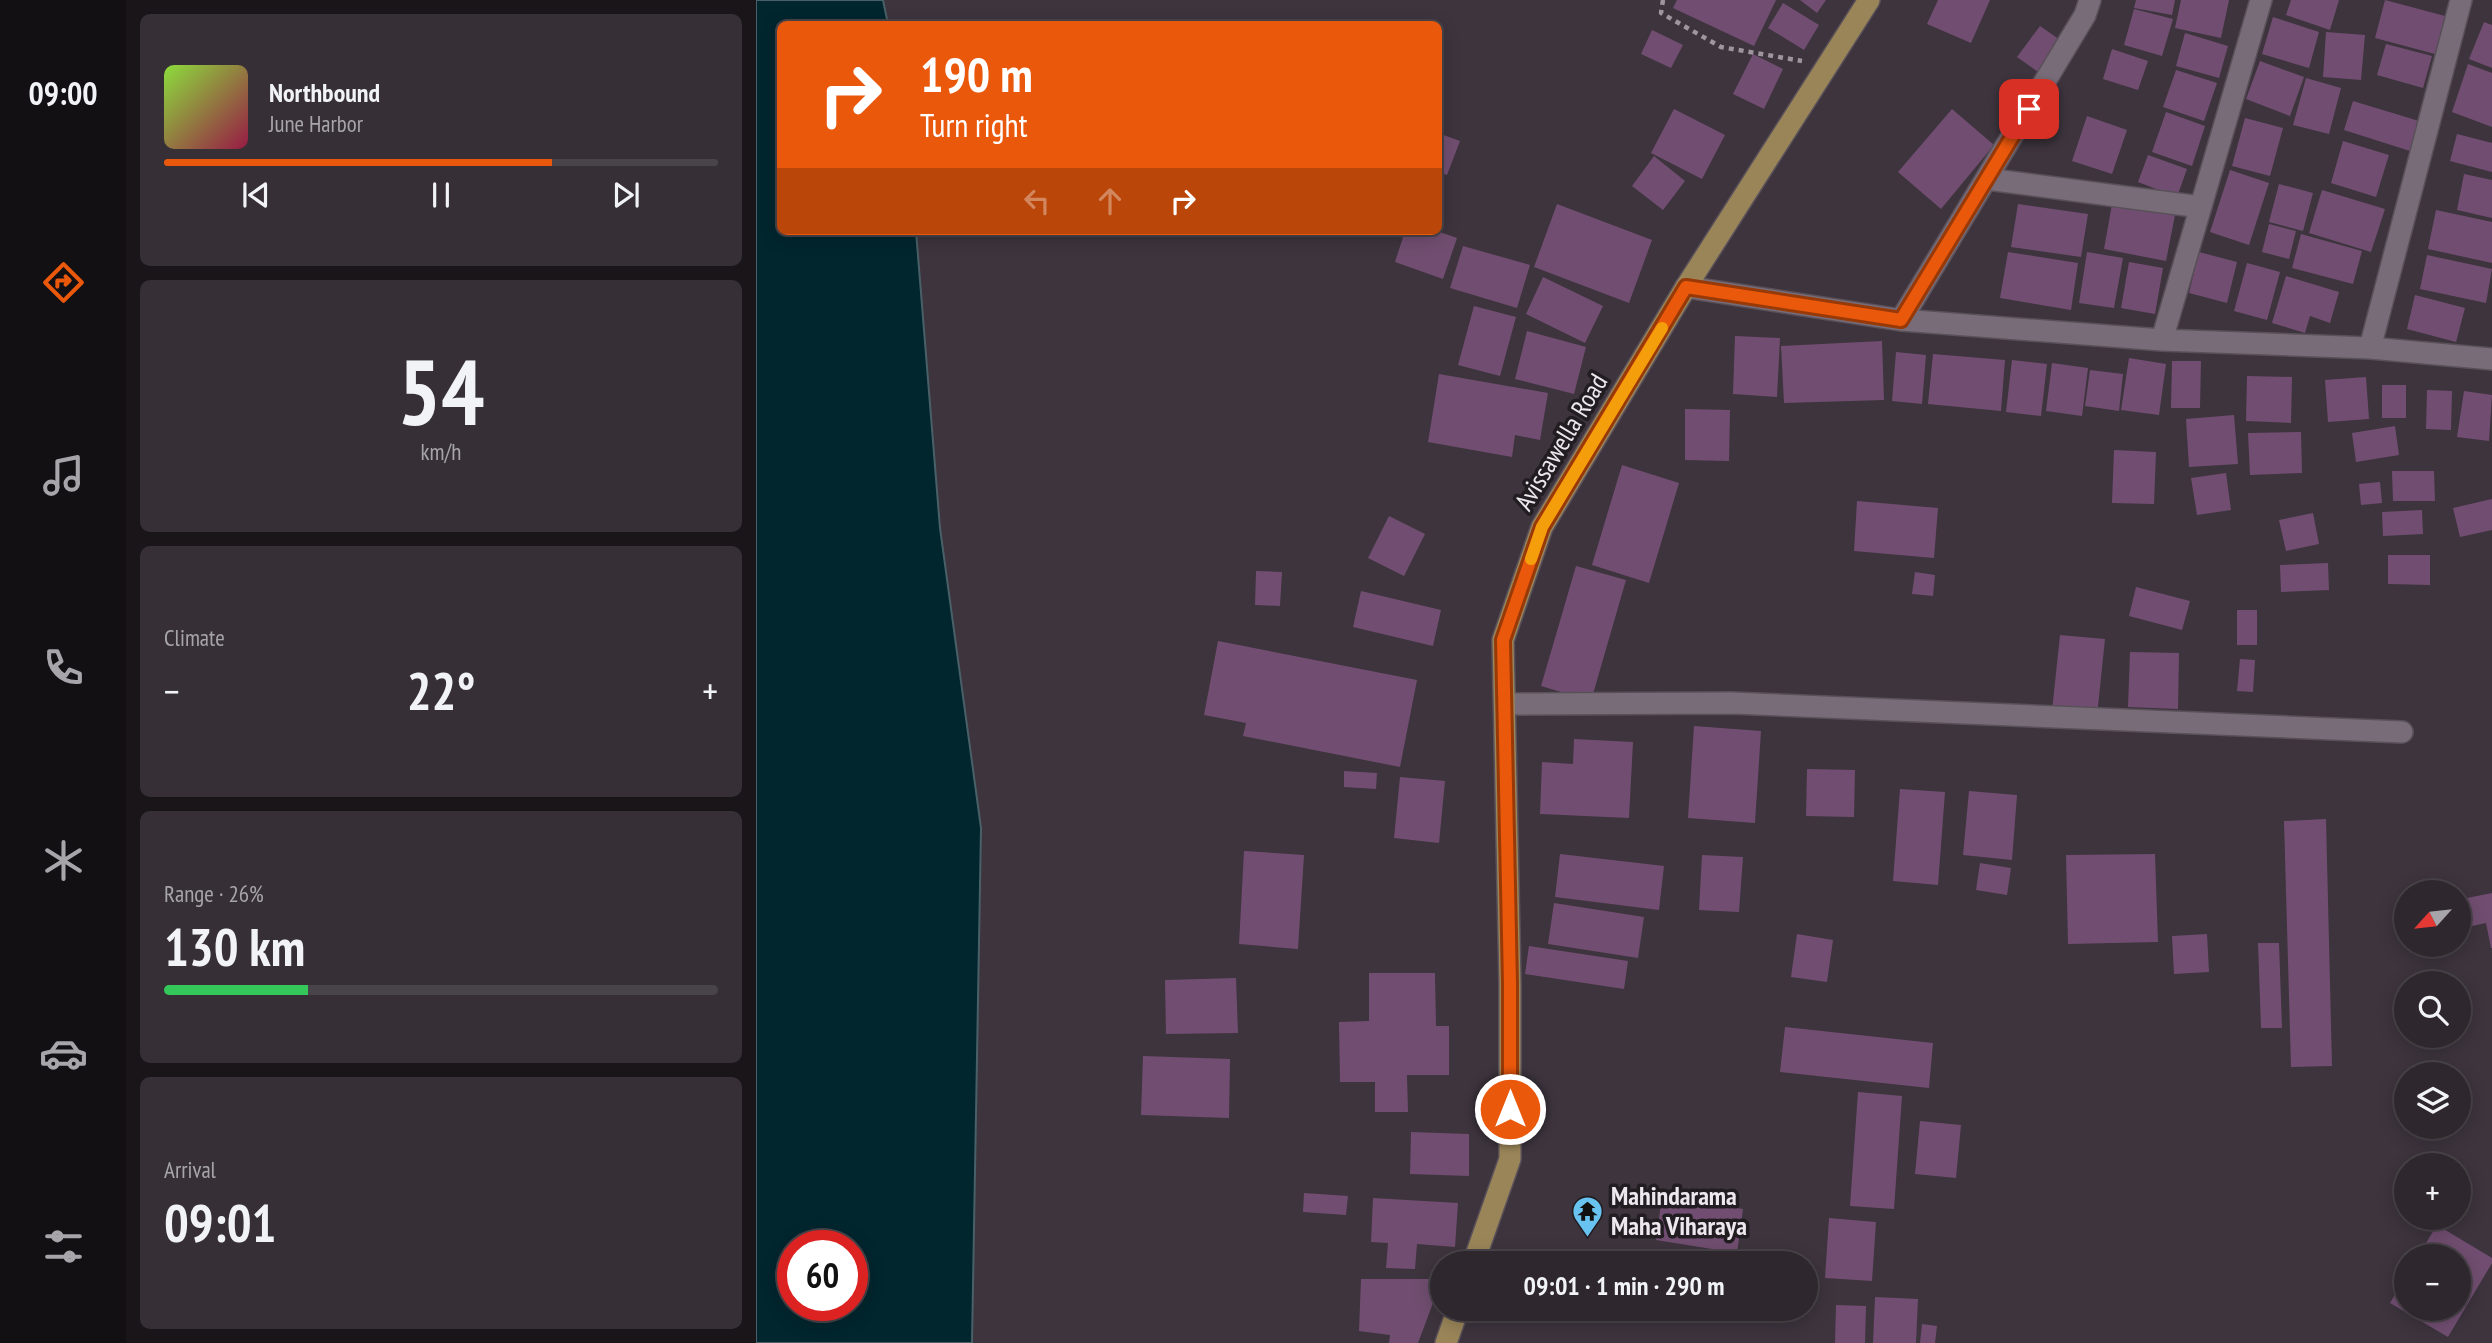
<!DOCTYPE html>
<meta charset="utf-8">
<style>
:root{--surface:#2e272e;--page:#362f36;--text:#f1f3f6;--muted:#a7a5aa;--line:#49444a;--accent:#ea580c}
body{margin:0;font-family:"PT Sans Narrow",sans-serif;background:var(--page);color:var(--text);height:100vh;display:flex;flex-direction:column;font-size:26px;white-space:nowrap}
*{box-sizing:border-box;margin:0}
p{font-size:23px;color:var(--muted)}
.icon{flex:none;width:38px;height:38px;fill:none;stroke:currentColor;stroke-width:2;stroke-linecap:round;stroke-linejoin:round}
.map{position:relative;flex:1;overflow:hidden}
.sheet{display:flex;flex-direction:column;gap:14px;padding:14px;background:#191519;width:630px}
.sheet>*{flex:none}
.guide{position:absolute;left:21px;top:21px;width:665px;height:214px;border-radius:10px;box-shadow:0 4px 18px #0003,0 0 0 2px var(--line);background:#ea580c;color:#fff;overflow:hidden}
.needle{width:46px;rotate:243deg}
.fabs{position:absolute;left:1638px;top:880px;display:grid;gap:14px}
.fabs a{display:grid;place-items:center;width:77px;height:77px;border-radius:50%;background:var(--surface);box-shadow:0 4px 18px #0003,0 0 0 2px var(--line);font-size:35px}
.speed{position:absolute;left:21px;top:1230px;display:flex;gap:14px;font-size:35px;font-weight:700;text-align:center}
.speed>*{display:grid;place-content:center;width:91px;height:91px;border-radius:50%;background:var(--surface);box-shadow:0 4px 18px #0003,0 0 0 2px var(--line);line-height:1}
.speed .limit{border:10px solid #d22;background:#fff;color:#111}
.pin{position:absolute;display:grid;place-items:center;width:60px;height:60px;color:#fff;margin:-30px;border-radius:14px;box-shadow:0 4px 10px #0006}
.me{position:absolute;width:77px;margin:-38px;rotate:0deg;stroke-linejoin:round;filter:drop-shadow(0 0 5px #0008)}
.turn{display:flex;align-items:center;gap:24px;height:147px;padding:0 28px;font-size:32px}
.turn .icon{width:91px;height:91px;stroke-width:2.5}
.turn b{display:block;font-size:49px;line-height:60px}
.lanes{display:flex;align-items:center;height:66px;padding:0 28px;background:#0003;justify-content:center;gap:35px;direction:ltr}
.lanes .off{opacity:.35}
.big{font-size:52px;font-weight:700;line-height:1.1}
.sheet .tile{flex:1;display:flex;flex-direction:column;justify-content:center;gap:10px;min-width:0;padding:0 24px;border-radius:10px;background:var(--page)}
.sheet .dial{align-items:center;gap:0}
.dial b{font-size:91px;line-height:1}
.song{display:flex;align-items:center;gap:21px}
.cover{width:84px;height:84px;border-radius:10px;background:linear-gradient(135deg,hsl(90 70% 55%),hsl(340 70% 35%))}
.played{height:7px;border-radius:4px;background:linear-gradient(90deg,var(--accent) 70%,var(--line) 70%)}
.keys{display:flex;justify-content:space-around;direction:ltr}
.heat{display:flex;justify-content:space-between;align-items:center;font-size:38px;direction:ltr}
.charge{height:10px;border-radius:5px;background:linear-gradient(90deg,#34c759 26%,var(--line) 0)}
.trip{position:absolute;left:674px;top:1251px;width:388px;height:70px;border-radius:35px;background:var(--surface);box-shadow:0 4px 18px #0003,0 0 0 2px var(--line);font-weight:700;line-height:70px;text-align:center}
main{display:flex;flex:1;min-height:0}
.tabs{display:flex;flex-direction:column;width:126px;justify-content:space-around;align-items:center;background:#121012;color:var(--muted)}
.tabs .icon{width:49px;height:49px}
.tabs .on{color:var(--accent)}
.tabs b{font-size:32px;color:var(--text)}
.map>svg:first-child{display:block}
.water{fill:#02262e;stroke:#496068;stroke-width:2;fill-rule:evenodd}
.building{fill:#714e71}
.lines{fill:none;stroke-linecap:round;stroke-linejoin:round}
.street-casing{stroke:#595059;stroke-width:24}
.primary-casing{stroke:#595059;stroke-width:24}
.path{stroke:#9e969e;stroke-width:4.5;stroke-dasharray:5 5;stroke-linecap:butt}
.street{stroke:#776c77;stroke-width:21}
.primary{stroke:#9a8559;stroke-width:21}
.route-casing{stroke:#983908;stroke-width:18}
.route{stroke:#ea580c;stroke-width:12}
.slow{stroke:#f59e0b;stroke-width:12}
.labels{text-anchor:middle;stroke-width:7;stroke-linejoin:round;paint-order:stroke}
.street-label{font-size:26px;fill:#eee8ee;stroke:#211d21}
.poi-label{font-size:26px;font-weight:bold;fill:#eee8ee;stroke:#211d21;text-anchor:start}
</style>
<main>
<nav class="tabs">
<b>09:00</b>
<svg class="icon on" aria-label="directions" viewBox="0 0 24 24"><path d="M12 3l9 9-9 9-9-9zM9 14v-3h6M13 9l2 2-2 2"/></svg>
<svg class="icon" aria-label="music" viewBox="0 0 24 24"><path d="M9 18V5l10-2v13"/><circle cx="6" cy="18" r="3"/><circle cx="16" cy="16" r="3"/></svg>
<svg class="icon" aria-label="phone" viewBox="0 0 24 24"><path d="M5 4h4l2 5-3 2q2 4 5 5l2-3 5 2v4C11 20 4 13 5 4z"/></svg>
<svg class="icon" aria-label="climate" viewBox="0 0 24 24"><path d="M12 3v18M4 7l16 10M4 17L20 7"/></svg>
<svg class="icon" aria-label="car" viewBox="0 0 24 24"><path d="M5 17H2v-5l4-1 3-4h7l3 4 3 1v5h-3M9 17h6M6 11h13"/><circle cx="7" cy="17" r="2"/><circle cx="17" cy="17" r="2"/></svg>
<svg class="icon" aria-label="filters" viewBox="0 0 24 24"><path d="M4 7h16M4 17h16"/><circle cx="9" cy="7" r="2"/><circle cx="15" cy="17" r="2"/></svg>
</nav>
<section class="sheet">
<div class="tile">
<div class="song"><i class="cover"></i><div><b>Northbound</b><p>June Harbor</p></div></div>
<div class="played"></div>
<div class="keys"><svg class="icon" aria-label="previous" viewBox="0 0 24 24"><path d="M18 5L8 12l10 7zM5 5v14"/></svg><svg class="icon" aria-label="pause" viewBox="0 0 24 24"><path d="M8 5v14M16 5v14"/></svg><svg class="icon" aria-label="next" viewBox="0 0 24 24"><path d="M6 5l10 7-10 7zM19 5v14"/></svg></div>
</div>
<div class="tile dial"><b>54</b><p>km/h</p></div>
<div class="tile"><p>Climate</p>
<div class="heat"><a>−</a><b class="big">22°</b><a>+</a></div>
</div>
<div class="tile"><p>Range · 26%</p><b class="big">130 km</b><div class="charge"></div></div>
<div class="tile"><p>Arrival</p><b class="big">09:01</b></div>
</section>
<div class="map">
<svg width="1736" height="1343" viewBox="0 0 1736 1343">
<rect width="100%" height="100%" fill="#3d343d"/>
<path class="water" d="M0,0h127l5,24h-108v207h136l24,297 41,300 -9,515h-216zM37,1246h59v60h-59z"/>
<path class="building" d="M921,0h99l-22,46 -81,-38z
M1044,0h26l-9,13z
M1182,0h52l-19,43 -44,-19z
M1380,0h39l-3,15 -38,-7z
M1425,0h48l-8,38 -46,-10z
M1535,0h48l-9,30 -44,-15z
M1629,0l60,16 -10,38 -60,-16z
M1027,3l36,22 -15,25 -36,-22z
M1378,9l39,10 -11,37 -38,-11z
M1517,17l46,15 -10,36 -47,-14z
M1728,22l8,3v43l-23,-9z
M1284,26l23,16 -22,32 -24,-17z
M896,30l31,15 -12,23 -30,-14z
M1570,32l39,3 -4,45 -38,-3z
M1429,33l43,13 -9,32 -43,-12z
M1630,44l46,12 -9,32 -46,-13z
M1356,49l36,12 -10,29 -35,-11z
M997,54l30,15 -19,40 -31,-15z
M1504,61l44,16 -14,39 -44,-17z
M1712,64l24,9v54l-40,-15z
M1420,70l41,13 -13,38 -41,-14z
M1550,78l35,10 -12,46 -36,-9z
M1597,101l66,20 -9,30 -66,-21z
M918,109l51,26 -23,44 -51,-26z
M1196,109l42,36 -53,64 -43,-37z
M1410,112l39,14 -13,40 -40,-14z
M1331,116l40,14 -15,44 -40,-13z
M1489,118l38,10 -13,48 -38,-10z
M682,133l22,8 -13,34 -9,-3z
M1701,134l35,9v29l-42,-11z
M1587,141l46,14 -13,42 -45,-14z
M1392,155l39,14 -10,28 -39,-15z
M898,156l31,25 -22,29 -31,-24z
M1474,170l39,13 -20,62 -39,-13z
M1708,174l28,6v38l-35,-8z
M1523,184l34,9 -10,38 -34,-9z
M1566,190l63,19 -14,43 -62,-19z
M801,204l95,36 -23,63 -95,-36z
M1262,204l70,10 -7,43 -70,-10z
M1356,204l63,11 -9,46 -62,-12z
M1680,210l56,12v41l-64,-14z
M1513,224l27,7 -7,28 -27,-7z
M649,231h32l20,7 -14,41 -48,-17z
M1545,234l61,17 -9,33 -61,-16z
M707,246l67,19 -13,43 -67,-20z
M1252,252l70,11 -7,47 -71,-12z
M1331,252l36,6 -9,50 -35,-5z
M1443,252l38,10 -10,41 -38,-10z
M1671,255l65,14 -6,34 -66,-14z
M1373,262l34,6 -8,46 -34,-6z
M1491,263l33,9 -13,48 -33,-9z
M1530,276l53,16 -9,31 -20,-7 -5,17 -33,-10z
M787,277l60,29 -18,37 -59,-29z
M1659,295l50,13 -9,34 -49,-13z
M718,306l42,11 -16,59 -42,-11z
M771,331l59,16 -12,47 -59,-15z
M979,336l45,2 -3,59 -44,-3z
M1126,341l2,59 -100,3 -3,-57z
M1140,352l30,3 -4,49 -30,-3z
M1177,354l72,6 -4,51 -73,-7z
M1373,358l37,6 -7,51 -38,-5z
M1256,360l35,4 -6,52 -35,-4z
M1416,361h29l-1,47h-29z
M1296,363l36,5 -6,48 -36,-5z
M1334,370l33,4 -4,37 -34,-5z
M683,374l109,19 -8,47 -25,-5 -3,22 -84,-15z
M1491,376l45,1 -1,46 -45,-2z
M1610,377l3,42 -41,3 -3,-42z
M1626,385h24v33h-24z
M1671,390l25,1 -1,39 -25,-1z
M1708,391l28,4 -3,46 -32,-4z
M929,409l45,1 -1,51 -44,-1z
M1478,415l4,49 -49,3 -3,-48z
M1639,426l4,29 -43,7 -4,-29z
M1545,432l1,41 -52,2 -2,-42z
M1358,450l42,2 -2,52 -42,-1z
M866,465l57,18 -30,100 -57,-18z
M1636,471h42l1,30h-42z
M1470,473l5,37 -34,5 -6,-37z
M1624,482l2,21 -21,2 -2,-21z
M1736,499v31l-32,7 -7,-29z
M1101,501l81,7 -4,50 -80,-7z
M1666,510l1,24 -40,2 -1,-24z
M1557,513l6,31 -33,7 -7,-31z
M633,516l36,18 -21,42 -36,-18z
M1632,555h42v30l-42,-1z
M1572,563l1,27 -48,2 -1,-27z
M820,566l50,14 -35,121 -50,-15z
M500,571l26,1 -2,34 -25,-1z
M1159,572l20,3 -2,21 -21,-2z
M1380,587l54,14 -8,29 -53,-14z
M605,591l80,19 -8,36 -80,-19z
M1481,610h20v35h-20z
M1304,635l45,4 -8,77 -45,-5z
M462,641l199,39 -17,87 -157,-31 3,-13 -42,-8z
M1374,652l49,1 -1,56 -50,-2z
M1484,659l15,1 -2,32 -16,-1z
M938,726l67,5 -6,92 -67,-5z
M818,739l59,3 -4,76 -89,-4 2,-52 31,2z
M1051,769l48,1 -1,47 -48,-1z
M588,771l33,2 -1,16 -32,-2z
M644,777l45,4 -6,62 -45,-5z
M1144,789l45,3 -7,93 -45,-4z
M1213,791l48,4 -5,65 -49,-5z
M1570,819l6,247 -41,1 -7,-246z
M488,851l60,4 -6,94 -59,-5z
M804,854l104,12 -5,44 -104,-13z
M1399,854l3,88 -90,2 -2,-89z
M946,855l41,2 -4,55 -40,-2z
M1224,863l31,5 -4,27 -31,-5z
M1736,893v55h-1l-5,-25 -14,3 -5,-28z
M798,903l90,14 -6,41 -90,-14z
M1041,934l36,6 -6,42 -36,-5z
M1451,934l2,38 -35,2 -2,-38z
M1502,943h21l3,85h-21z
M773,946l99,15 -4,28 -99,-15z
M613,973h66l1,53h13v49h-42l1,37h-33v-30h-35l-1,-60 30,-1z
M480,978l2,55 -72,1 -1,-54z
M1029,1027l148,16 -4,45 -149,-16z
M387,1056l87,3 -1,59 -88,-3z
M1102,1092l44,4 -8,113 -44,-3z
M1164,1121l41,4 -5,53 -41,-4z
M655,1132l58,2v42l-59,-2z
M548,1193l44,3 -2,19 -43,-3z
M906,1197l81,12 -6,44 -81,-13z
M617,1198l85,5 -3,44 -38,-3 -2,25 -29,-1 2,-25 -17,-1z
M1073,1218l47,4 -4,59 -47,-3z
M1681,1225l55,33v5l-44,74 -58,-34 16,-27v33h53v-53h-41z
M605,1279h81l-24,64h-29l1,-8 -31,-4z
M1119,1297l43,2 -2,44h-43z
M1080,1305l30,1 -1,37h-30z
M1166,1324l15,2 -2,17h-15z"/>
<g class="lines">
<defs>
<path id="street" d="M1231,179l214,28
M930,287l215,33 261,20 208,8 122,11
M1145,320l184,-305 5,-15
M1406,340l99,-340
M1614,348l91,-348
M749,704l227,-1 670,29"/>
<path id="primary" d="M717,1264l37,-105v-175l-7,-344 39,-113 144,-240 183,-287
M690,1343l12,-34"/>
</defs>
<use href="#street" class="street-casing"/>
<use href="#primary" class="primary-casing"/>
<path class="path" d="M907,0l-2,13 60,34 81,14"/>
<use href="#street" class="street"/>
<use href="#primary" class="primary"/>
</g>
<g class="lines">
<defs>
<path id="route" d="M754,1109v-125l-7,-344 39,-113 144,-240 215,33 128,-211"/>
</defs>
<use href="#route" class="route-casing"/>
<use href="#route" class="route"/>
<path class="slow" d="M775,559l11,-32 120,-199"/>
</g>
<defs>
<symbol id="temple-pin" viewBox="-11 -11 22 30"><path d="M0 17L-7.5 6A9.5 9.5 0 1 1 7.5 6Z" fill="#69c3f1" stroke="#211d21"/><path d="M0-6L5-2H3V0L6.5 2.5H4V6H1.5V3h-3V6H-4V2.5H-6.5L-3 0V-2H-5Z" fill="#111"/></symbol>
</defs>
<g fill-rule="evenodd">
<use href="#temple-pin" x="814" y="1194" width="35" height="47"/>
</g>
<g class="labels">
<g class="street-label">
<text transform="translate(805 442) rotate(-59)" y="9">Avissawella Road</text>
</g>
<g class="poi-label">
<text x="855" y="1205">Mahindarama<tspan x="855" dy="30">Maha Viharaya</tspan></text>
</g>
</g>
</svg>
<div class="fabs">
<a><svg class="needle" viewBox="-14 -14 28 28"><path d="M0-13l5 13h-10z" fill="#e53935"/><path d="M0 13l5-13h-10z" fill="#a7a5aa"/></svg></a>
<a><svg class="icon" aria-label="search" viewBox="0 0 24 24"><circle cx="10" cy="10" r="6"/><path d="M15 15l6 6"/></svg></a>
<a><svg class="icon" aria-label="layers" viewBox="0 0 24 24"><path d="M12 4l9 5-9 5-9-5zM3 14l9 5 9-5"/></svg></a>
<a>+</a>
<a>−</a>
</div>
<div class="speed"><div class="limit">60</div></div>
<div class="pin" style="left:1273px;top:109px;background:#d93025"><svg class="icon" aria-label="arrive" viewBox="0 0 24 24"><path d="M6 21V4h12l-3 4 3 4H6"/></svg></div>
<svg class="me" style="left:754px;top:1109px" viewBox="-20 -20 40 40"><circle r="17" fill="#ea580c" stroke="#fff" stroke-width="3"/><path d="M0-11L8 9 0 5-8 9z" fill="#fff"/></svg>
<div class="trip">09:01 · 1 min · 290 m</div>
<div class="guide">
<div class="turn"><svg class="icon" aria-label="right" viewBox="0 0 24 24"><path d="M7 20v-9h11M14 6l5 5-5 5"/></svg><div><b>190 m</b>Turn right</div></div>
<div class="lanes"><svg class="icon off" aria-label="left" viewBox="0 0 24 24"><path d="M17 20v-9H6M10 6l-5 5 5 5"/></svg><svg class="icon off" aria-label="ahead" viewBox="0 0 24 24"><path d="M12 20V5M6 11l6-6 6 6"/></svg><svg class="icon" aria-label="right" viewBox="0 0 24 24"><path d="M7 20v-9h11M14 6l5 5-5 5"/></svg></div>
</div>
</div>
</main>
